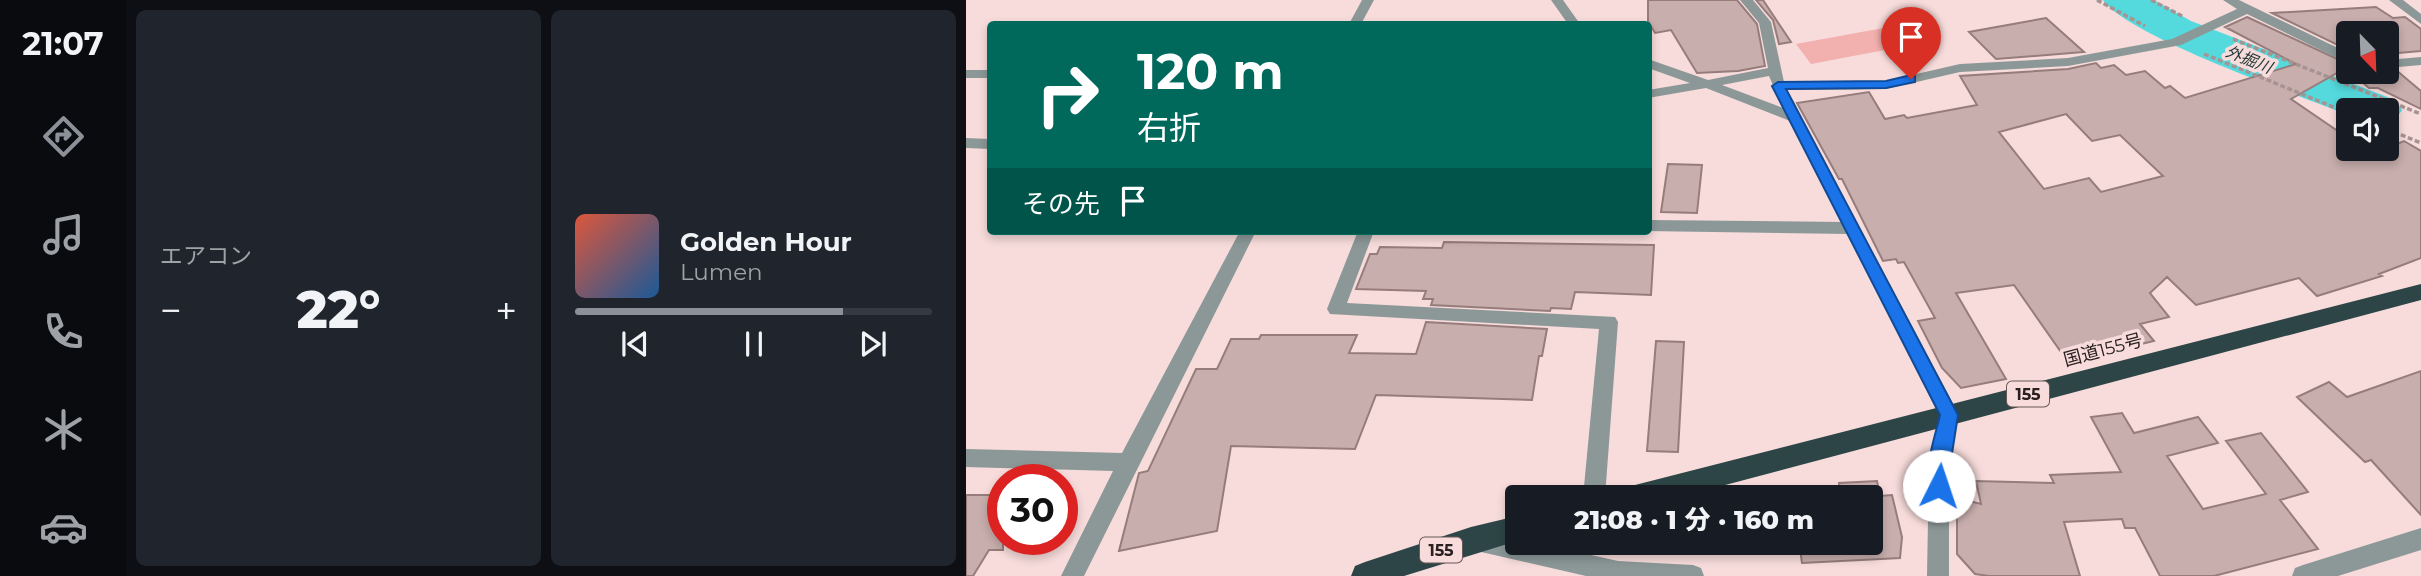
<!DOCTYPE html>
<html lang="ja">
<meta charset="utf-8">
<style>
:root{--surface:#171b24;--page:#20242c;--text:#f1f3f6;--muted:#9ea1a6;--line:#363941;--accent:#8c9099}
body{margin:0;font-family:Montserrat,"Noto Sans JP",sans-serif;background:var(--page);color:var(--text);height:100vh;display:flex;flex-direction:column;font-size:26px;white-space:nowrap}
*{box-sizing:border-box;margin:0}
p{font-size:23px;color:var(--muted)}
.icon{flex:none;width:38px;height:38px;fill:none;stroke:currentColor;stroke-width:2;stroke-linecap:round;stroke-linejoin:round}
.map{position:relative;flex:1;overflow:hidden}
.drawer{display:flex;flex-direction:column;gap:10px;padding:10px;background:#0d0f14;width:840px}
.drawer>*{flex:none}
.guide{position:absolute;left:21px;top:21px;width:665px;height:214px;border-radius:7px;box-shadow:0 4px 10px #0003;background:#00695c;color:#fff;overflow:hidden}
.needle{width:46px;rotate:157deg}
.controls{position:absolute;left:1370px;top:21px;display:grid;gap:14px}
.controls a{display:grid;place-items:center;width:63px;height:63px;border-radius:7px;background:var(--surface);box-shadow:0 4px 10px #0003;font-size:35px}
.speed{position:absolute;left:21px;top:464px;display:flex;gap:14px;font-size:35px;font-weight:700;text-align:center}
.speed>*{display:grid;place-content:center;width:91px;height:91px;border-radius:50%;background:var(--surface);box-shadow:0 4px 10px #0003;line-height:1}
.speed .limit{border:10px solid #d22;background:#fff;color:#111}
.pin{position:absolute;display:grid;place-items:center;width:60px;height:60px;color:#fff;margin:-72px -30px;border-radius:50% 50% 50% 0;rotate:-45deg;box-shadow:0 0 7px #0007}
.pin .icon{rotate:45deg}
.me{position:absolute;width:77px;margin:-38px;rotate:4deg;stroke-linejoin:round;filter:drop-shadow(0 0 5px #0008)}
.turn{display:flex;align-items:center;gap:24px;height:147px;padding:0 35px;font-size:32px}
.turn .icon{width:91px;height:91px;stroke-width:2.5}
.turn b{display:block;font-size:49px;line-height:60px}
.then{display:flex;align-items:center;height:66px;padding:0 35px;background:#0003;gap:14px;font-size:26px}
.big{font-size:52px;font-weight:800;line-height:1.1}
.drawer .widget{flex:1;display:flex;flex-direction:column;justify-content:center;gap:10px;min-width:0;padding:0 24px;border-radius:10px;background:var(--page)}
.song{display:flex;align-items:center;gap:21px}
.cover{width:84px;height:84px;border-radius:10px;background:linear-gradient(135deg,hsl(10 70% 55%),hsl(210 70% 35%))}
.played{height:7px;border-radius:4px;background:linear-gradient(90deg,var(--accent) 75%,var(--line) 75%)}
.keys{display:flex;justify-content:space-around;direction:ltr}
.heat{display:flex;justify-content:space-between;align-items:center;font-size:38px;direction:ltr}
.drawer .tiles{flex:1;display:grid;gap:10px;grid-template-columns:repeat(2,1fr)}
.trip{position:absolute;left:539px;top:485px;width:378px;height:70px;border-radius:7px;background:var(--surface);box-shadow:0 4px 10px #0003;font-weight:800;line-height:70px;text-align:center}
main{display:flex;flex:1;min-height:0}
.menu{display:flex;flex-direction:column;width:126px;justify-content:space-around;align-items:center;background:#090b0e;color:var(--muted)}
.menu .icon{width:49px;height:49px}
.menu .selected{color:var(--accent)}
.menu b{font-size:32px;color:var(--text)}
.map>svg:first-child{display:block}
.green{fill:#f2b0ae}
.lines{fill:none;stroke-linecap:round;stroke-linejoin:round}
.river{fill:#54d9dd;fill-rule:evenodd}
.building{fill:#c8aead;stroke:#967d7c;stroke-width:2;fill-rule:evenodd}
.path{stroke:#a79392;stroke-width:3.5;stroke-dasharray:5 2.5;stroke-linecap:butt}
.minor{fill:#8c9898;fill-rule:evenodd}
.highway{fill:#2d4546;fill-rule:evenodd}
.route{fill:#1a73e8;stroke:#114b97;stroke-width:2}
.labels{text-anchor:middle;stroke-width:7;stroke-linejoin:round;paint-order:stroke}
.far-water-label{font-size:16px;font-style:italic;fill:#1f3637;stroke:#f7dcdb}
.shield{fill:#f7dcdb;stroke:#685857;stroke-width:2}
.shield-label{font-size:16px;font-weight:bold;fill:#2a201f}
.street-label{font-size:18px;fill:#2a201f;stroke:#f7dcdb}
</style>
<main>
<nav class="menu">
<b>21:07</b>
<svg class="icon selected" aria-label="directions" viewBox="0 0 24 24"><path d="M12 3l9 9-9 9-9-9zM9 14v-3h6M13 9l2 2-2 2"/></svg>
<svg class="icon" aria-label="music" viewBox="0 0 24 24"><path d="M9 18V5l10-2v13"/><circle cx="6" cy="18" r="3"/><circle cx="16" cy="16" r="3"/></svg>
<svg class="icon" aria-label="phone" viewBox="0 0 24 24"><path d="M5 4h4l2 5-3 2q2 4 5 5l2-3 5 2v4C11 20 4 13 5 4z"/></svg>
<svg class="icon" aria-label="climate" viewBox="0 0 24 24"><path d="M12 3v18M4 7l16 10M4 17L20 7"/></svg>
<svg class="icon" aria-label="car" viewBox="0 0 24 24"><path d="M5 17H2v-5l4-1 3-4h7l3 4 3 1v5h-3M9 17h6M6 11h13"/><circle cx="7" cy="17" r="2"/><circle cx="17" cy="17" r="2"/></svg>
</nav>
<section class="drawer">
<div class="tiles">
<div class="widget"><p>エアコン</p>
<div class="heat"><a>−</a><b class="big">22°</b><a>+</a></div>
</div>
<div class="widget">
<div class="song"><i class="cover"></i><div><b>Golden Hour</b><p>Lumen</p></div></div>
<div class="played"></div>
<div class="keys"><svg class="icon" aria-label="previous" viewBox="0 0 24 24"><path d="M18 5L8 12l10 7zM5 5v14"/></svg><svg class="icon" aria-label="pause" viewBox="0 0 24 24"><path d="M8 5v14M16 5v14"/></svg><svg class="icon" aria-label="next" viewBox="0 0 24 24"><path d="M6 5l10 7-10 7zM19 5v14"/></svg></div>
</div>
</div>
</section>
<div class="map">
<svg width="1455" height="576" viewBox="0 0 1455 576">
<rect width="100%" height="100%" fill="#f7dcdb"/>
<path class="green" d="M923,27l17,19 -95,18 -15,-20z"/>
<g class="lines">
<path class="river" d="M1137,0h51l37,21 204,79 7,10 -7,10 -8,2v-12h-39v5c-49,-20 -219,-78 -245,-115z"/>
</g>
<path class="building" d="M682,0h89l20,24 8,42 -27,5 -41,2 -26,-43 -16,3 -7,-12z
M790,0h7l28,42 -12,2 -6,-24z
M1410,7l17,11 12,-1 16,12v22l-34,3v-21h-39v17l-76,-37z
M1281,17l101,47v6l-2,-2 -55,31 57,39v11l34,1 22,-9 17,10v107l-42,16 3,2 -65,20 -18,-18 -103,27 -29,-28 -17,16 19,24 -29,7 14,17 -86,21 -54,-77 -58,8 50,86 -45,9 -19,-20 -24,-47 17,-3 -31,-56 -6,1 -2,-4 -13,2 -41,-82h-3l-42,-76 72,-11 16,27 19,-4 3,3 70,-13 -17,-29 108,-7 28,-6 5,5 13,-3 12,10 19,-4 20,17 5,-2 15,12 111,-34 -71,-37zM1100,114l26,27 28,-6 43,41 -62,16 -12,-14 -45,11 -45,-57z
M1080,18l38,34 -88,7 -27,-27z
M1430,70l25,21v18l-43,-21h-9l-19,-16z
M702,164l34,1 -5,48 -36,-1z
M478,242l210,3 -3,50 -76,-3 -4,17 -20,-1 -1,3 -119,-6 2,-6h-10l3,-8 -70,-2 14,-35h7l3,-7 62,1z
M460,322l121,7 -5,27h-3l-7,44 -156,-5 -21,54 -124,-3 -14,85 -98,20 20,-78 9,-2 48,-102h21l14,-30h28l2,-4h96l-8,18 67,1z
M690,341l28,1 -6,110 -31,-1z
M1455,371v144l-50,-55 -6,2 -68,-65 32,-15 18,15z
M1156,413l12,20 64,-16 20,26 -51,13 36,53 63,-15 -40,-53 35,-8 47,59 -28,8 38,49 -104,27h-54l-25,-48h-10l-3,-9 -58,3 16,54h-91l-14,-2 -18,-20v-56l24,6 -5,-23 78,2 -4,-8 71,-3 -30,-55z
M911,481l3,15 12,-1 10,42 -2,21 -98,5 -3,-21h72v-45h-79v-5l48,-2 -1,-7z
M0,495h37v55h-14l-16,26h-7z"/>
<g class="lines">
<path class="path" d="M1131,0l48,26
M1185,0l33,17
M1267,39l188,75
M1238,54l144,59
M1421,129l34,14"/>
<path class="minor" d="M396,0h12l-13,24h-12z
M585,0h12l17,24h-12z
M774,0h13l18,22 13,60 102,-1 74,-17 108,-6 104,-19 65,-30 -14,-9h16l109,53v9l-5,-1 -96,-47 -66,31 -113,21 -108,6 -74,17 -99,1 172,325 -10,49v112h-22l2,-112 10,-49 -90,-181 -204,-3h3v-11l195,2 -53,-101 -84,-33 -58,10v-8l42,-7 -42,-15v-9l60,21 60,-12 -9,-45zM803,76l14,32 -61,-23z
M1423,0h14l18,14v10z
M1455,57v8l-34,3v-8z
M0,70h24v8h-24z
M0,138l24,1v10l-24,-1z
M274,231h16l-172,345h-23l52,-105 -147,-4v-18l156,4z
M392,231h16l-27,72 268,14 3,5 -13,175h-22l16,-168 -269,-15 -3,-5z
M1455,528v22l-83,26h-46l3,-8 8,-3z
M510,530l41,9v3h16l85,19 75,4 8,3 3,8h-118l-118,-27 -3,-8 3,-8z"/>
<path class="highway" d="M1455,284v16l-741,197h-58l4,-8 9,-4z
M551,516v25l-113,35h-53l4,-10 10,-4 106,-35z"/>
</g>
<path class="route" d="M945,75l4,1v6l-29,6 -100,1 172,326 -12,77 -7,3 -7,-3c-10,-22 3,-54 8,-77l-168,-329 6,-4 108,-1z"/>
<g class="labels">
<g class="far-water-label">
<text transform="translate(1283 59) rotate(22)" y="6">外掘川</text>
</g>
<g class="shield">
<rect x="1041" y="381.5" width="42" height="25" rx="5"/>
<rect x="454" y="537.5" width="42" height="25" rx="5"/>
</g>
<g class="shield-label">
<text x="1062" y="400">155</text>
<text x="475" y="556">155</text>
</g>
<g class="street-label">
<text transform="translate(1137 350) rotate(-15)" y="6">国道155号</text>
</g>
</g>
</svg>
<div class="controls">
<a><svg class="needle" viewBox="-14 -14 28 28"><path d="M0-13l5 13h-10z" fill="#e53935"/><path d="M0 13l5-13h-10z" fill="#9ea1a6"/></svg></a>
<a><svg class="icon" aria-label="sound" viewBox="0 0 24 24"><path d="M4 9h4l5-4v14l-5-4H4zM17 9q2 3 0 6"/></svg></a>
</div>
<div class="speed"><div class="limit">30</div></div>
<div class="pin" style="left:945px;top:79px;background:#d93025"><svg class="icon" aria-label="arrive" viewBox="0 0 24 24"><path d="M6 21V4h12l-3 4 3 4H6"/></svg></div>
<svg class="me" style="left:973px;top:486px" viewBox="-20 -20 40 40"><circle r="19" fill="#fff"/><path d="M0-13L10 11 0 6-10 11z" fill="#1a73e8"/></svg>
<div class="trip">21:08 · 1 分 · 160 m</div>
<div class="guide">
<div class="turn"><svg class="icon" aria-label="right" viewBox="0 0 24 24"><path d="M7 20v-9h11M14 6l5 5-5 5"/></svg><div><b>120 m</b>右折</div></div>
<div class="then">その先<svg class="icon" aria-label="arrive" viewBox="0 0 24 24"><path d="M6 21V4h12l-3 4 3 4H6"/></svg></div>
</div>
</div>
</main>
